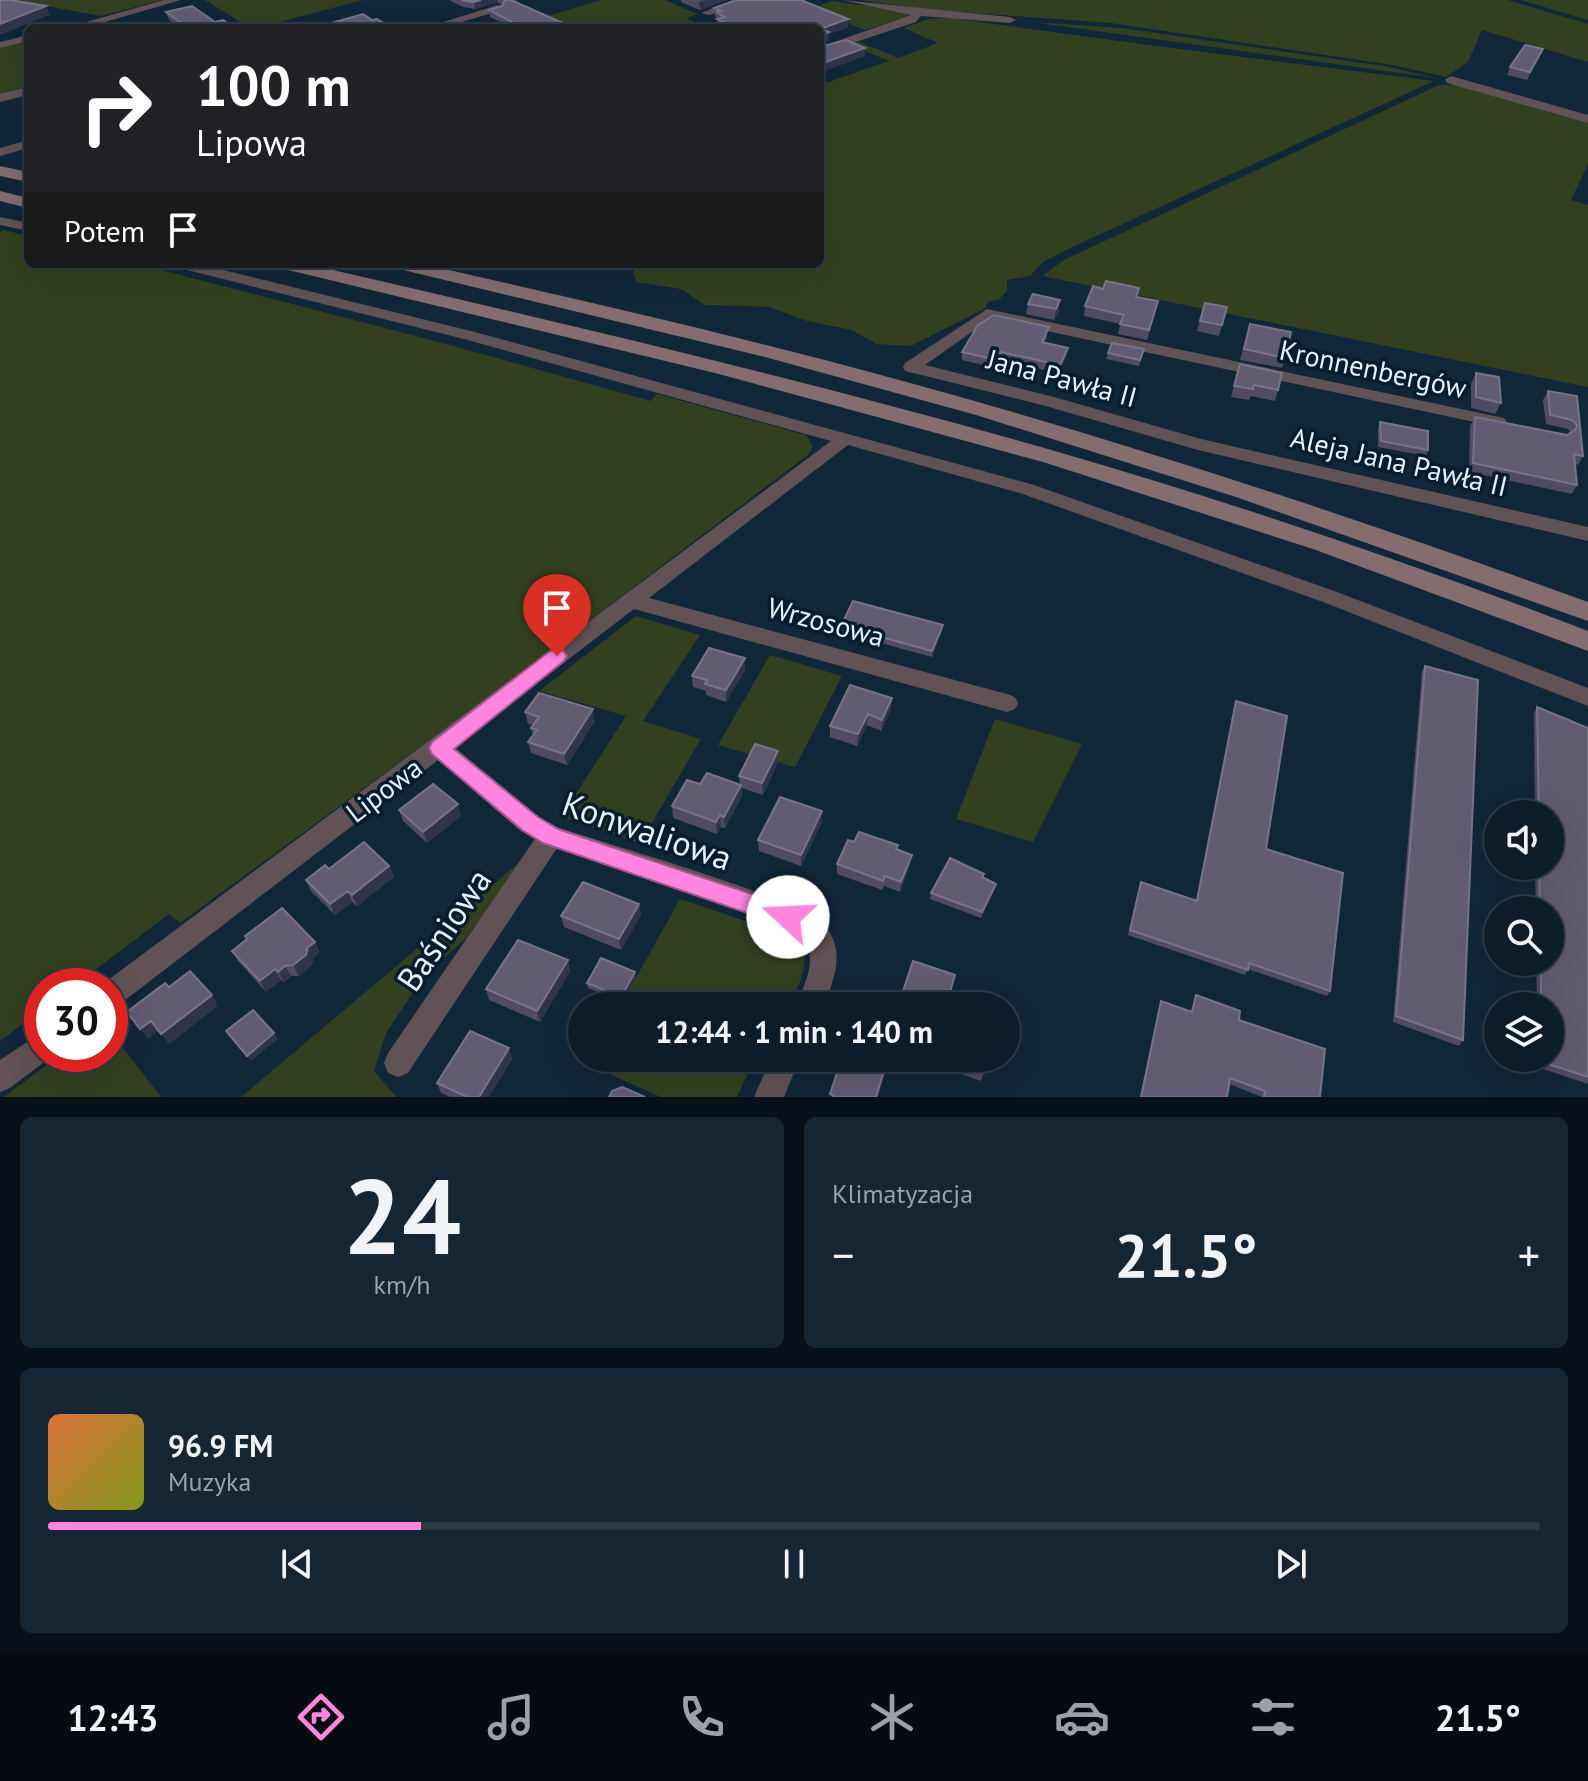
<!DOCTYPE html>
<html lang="pl">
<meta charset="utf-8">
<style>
:root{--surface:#0c1c2b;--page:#152533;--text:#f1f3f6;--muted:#9aa1a9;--line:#2c3a47;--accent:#ff85df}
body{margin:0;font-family:"PT Sans",sans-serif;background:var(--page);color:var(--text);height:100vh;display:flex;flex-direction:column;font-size:30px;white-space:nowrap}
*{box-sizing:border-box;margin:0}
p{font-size:26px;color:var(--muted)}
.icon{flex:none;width:44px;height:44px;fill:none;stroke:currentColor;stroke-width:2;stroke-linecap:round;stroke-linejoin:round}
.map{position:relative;height:1097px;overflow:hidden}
.drawer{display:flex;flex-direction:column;gap:20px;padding:20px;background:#070f18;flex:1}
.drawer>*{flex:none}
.guide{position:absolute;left:24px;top:24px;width:800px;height:244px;border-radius:12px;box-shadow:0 8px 32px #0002,0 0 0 2px var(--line);background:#202124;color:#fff;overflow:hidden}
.buttons{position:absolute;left:1484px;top:800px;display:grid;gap:16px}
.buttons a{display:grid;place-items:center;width:80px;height:80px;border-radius:50%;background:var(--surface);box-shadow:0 8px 32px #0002,0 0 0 2px var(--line);font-size:40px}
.speed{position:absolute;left:24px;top:968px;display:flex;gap:16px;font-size:40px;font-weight:700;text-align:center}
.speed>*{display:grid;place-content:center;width:104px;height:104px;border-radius:50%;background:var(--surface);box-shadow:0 8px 32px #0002,0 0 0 2px var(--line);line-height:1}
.speed .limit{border:12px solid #d22;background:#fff;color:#111}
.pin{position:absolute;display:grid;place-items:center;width:68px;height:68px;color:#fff;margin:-82px -34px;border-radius:50% 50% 50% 0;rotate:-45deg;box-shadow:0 0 8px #0007}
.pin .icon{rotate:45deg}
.me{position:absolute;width:88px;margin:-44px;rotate:290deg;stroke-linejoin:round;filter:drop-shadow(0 0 6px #0008)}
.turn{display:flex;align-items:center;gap:28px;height:168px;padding:0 40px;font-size:36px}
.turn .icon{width:104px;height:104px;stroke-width:2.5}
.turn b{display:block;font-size:56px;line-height:68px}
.then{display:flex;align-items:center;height:76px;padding:0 40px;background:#0003;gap:16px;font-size:30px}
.big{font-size:60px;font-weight:700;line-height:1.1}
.drawer .tile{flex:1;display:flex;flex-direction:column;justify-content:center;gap:12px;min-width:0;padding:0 28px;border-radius:12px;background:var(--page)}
.drawer .dial{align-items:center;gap:0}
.dial b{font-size:104px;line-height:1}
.song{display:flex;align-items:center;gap:24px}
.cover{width:96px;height:96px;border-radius:12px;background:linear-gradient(135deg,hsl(20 70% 55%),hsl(70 70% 35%))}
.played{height:8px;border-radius:4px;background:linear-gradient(90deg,var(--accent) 25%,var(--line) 25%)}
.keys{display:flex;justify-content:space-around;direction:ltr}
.heat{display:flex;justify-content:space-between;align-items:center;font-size:44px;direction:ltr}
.drawer .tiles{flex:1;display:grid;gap:20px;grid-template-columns:1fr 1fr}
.tile:last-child{grid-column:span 2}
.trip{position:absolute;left:568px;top:992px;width:452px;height:80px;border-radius:40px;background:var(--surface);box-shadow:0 8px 32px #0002,0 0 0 2px var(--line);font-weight:700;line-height:80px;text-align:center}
.dock{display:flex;height:128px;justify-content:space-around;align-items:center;background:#050b11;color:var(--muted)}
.dock .icon{width:56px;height:56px}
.dock .current{color:var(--accent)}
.dock b{font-size:36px;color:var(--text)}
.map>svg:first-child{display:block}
.green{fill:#324020}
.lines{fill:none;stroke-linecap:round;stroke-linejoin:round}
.street{fill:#615255;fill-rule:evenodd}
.secondary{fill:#846c6f;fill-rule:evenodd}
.wall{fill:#514a63}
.shaded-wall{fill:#30344b}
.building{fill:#625c73;stroke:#777489;stroke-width:2}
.route{fill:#ff85df;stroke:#a65691;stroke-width:2}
.labels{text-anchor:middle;stroke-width:7;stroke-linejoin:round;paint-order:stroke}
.street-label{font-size:28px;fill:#e8f3fd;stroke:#061d2f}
.near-street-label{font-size:34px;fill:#e8f3fd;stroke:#061d2f}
</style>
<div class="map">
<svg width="1588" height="1097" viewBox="0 0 1588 1097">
<rect width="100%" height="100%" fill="#102639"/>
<path class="green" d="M12,0h150l-61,16z
M205,0h158l-106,28h-7z
M601,0h64l33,14 -12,4 22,10h-133l-27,-12z
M861,0h647l80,24v38l-106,-32 -14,32 -22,15 -54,-12 -281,-42 -190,-14z
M1521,0h67v20z
M832,1l72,10 5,5 -44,14 -53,-22z
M952,18c161,23 321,43 482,63l-368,169 -23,12 -13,14 -23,4v11l-9,9 -9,1 -5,8 -73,37 -35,-2 -24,-14 -45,-9 -38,-14 -64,-2 -24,-16 -45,-7 -4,-18h188v-179l69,-24 -38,-16 9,-3 38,16 40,-15 -34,-15 25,-9z
M1032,22l89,6 263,38 53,12z
M28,41v48l-28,7v-48z
M1439,85h19l130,37v42l-17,36 17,5v182l-546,-111 22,-16z
M4,230l24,6v28h110l297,77 216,60 6,-7 149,41 7,11 -5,9 -310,235 -318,233 -11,-9 -95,72h-32v24l-42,31v-809z
M636,616l64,19 -57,86 58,18 -61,104 -79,-26 65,-101 -87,-25z
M770,655l72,21 -47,91 -77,-22z
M995,719l87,25 -49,98 -77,-23z
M533,851l-67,87 -42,38 -38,57 -12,38 22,26h-155z
M680,899l119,40c13,23 0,45 -9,67h-170z
M110,1031l51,66h-157l57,-43h49z
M591,1058h164l-18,39h-76l-74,-33z"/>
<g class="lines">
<path class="street" d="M164,0h17l-97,28h-19z
M734,0h16l-40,15 -9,-2z
M842,0l168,17 6,3 -6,3 -89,-7 -5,6 -96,32v-7l91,-32z
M498,5l5,3 -1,2 -60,18h-18z
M28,35v6l-28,7v-6z
M1451,76l137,39v8l-141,-40 -2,-3z
M28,87v8l-28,7v-8z
M28,140v8l-28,8v-8z
M0,217l28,6v8l-28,-6z
M172,264h27l276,68 559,153 303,107 251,96v18l-265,-104 -303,-109 -172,-48 -199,153 358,96 8,3 3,6 -3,6 -8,3 -373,-103 -180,138 85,70 20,11c42,14 248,73 266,97 21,28 9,53 -1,81h-28c8,-22 21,-42 9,-65 -10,-20 -214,-81 -248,-93l-149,225 -10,4 -10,-4 -4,-10 4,-10 147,-214 -14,-8 -83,-71 -318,244 -10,4v-22h-10l731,-545 -367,-102 -289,-72z
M987,309l517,109 3,4 -9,5 -508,-108 -65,46 129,32 147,42 387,88v14l-390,-91 -156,-45 -137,-34 -2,-4 2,-4z
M42,1032v22l10,2 -42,32 -10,4v-32z
M771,1058h29l-16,39h-30z"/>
<path class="secondary" d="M0,166l28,6v10l-28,-6z
M0,191l28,7v10l-28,-7z
M275,264h32c251,58 501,116 748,187 180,52 358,113 533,180v20l-275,-102 -270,-87 -328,-89 -431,-104z
M390,264h33c160,37 321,73 480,117 231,63 459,139 685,221v19l-352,-124 -260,-82 -211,-58 -366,-88z"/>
</g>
<path class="wall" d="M449,0h68l-4,1 61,27 -69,-4 -15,-7 -1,-7 13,-5 -5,-3 -22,7 -12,-2z
M681,0h45l-26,10 -19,-8z
M714,8l134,11v8l-19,7 -1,7 -8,-13h-103v-10l-2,-2z
M166,12l49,10 -38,3 -8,-5z
M1543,49l-16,31 -20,-5 3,-8z
M1033,294l26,17 -5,9 -28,-6 2,-10z
M1136,297l20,14 -9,29 -29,-6 2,-10 -36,-8 1,-10z
M1205,303l22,4 -8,29 -22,-5z
M1250,324l35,34 -3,10 -42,-8z
M1048,335l-4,8 23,13 -9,17 -58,-13 -4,8 -34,-8v-8z
M1144,349l-5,17 -33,-7 2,-6z
M1240,364l38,26 -3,11 -24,-5 -2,4 -18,-3z
M1476,373l25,30 -6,11 -24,-6v-24z
M1548,391l29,5 6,60 -5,9 -3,-1 2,21 -5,9 -103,-22 1,-46 5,-9 92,18 4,-2 -3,-4 -22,-5 -3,-24z
M1380,422l48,28 -2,6 -48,-9v-19z
M841,626l101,5 -10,26 -92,-25z
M745,658v12l-19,32 -20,-7v-4l-13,-4 -1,-11z
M1425,666l38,374 -4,6 -66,-24 29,-351z
M892,698l-1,11 -10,22 -14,-6 -10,21 -27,-9v-11z
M1236,701l30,148 64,142 -3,5 -79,-27 -3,6 -117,-40 11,-47 57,12z
M1537,707l51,21v356l-51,-17v-9h13v-52h-13l-1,-44h14v-52h-14l-1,-44h15v-52h-15l-1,-101z
M525,712l70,9 -28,44 -36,-12 -3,-11 5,-7 -2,-7 2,-3 -5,-1z
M778,762l-15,33 -21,-7v8l-17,32 -4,-1 -4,7 -44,-16 -1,-12 68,-21 -1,-9z
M399,810l62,6 -34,27 -24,-22z
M822,822l-21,44 -42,-15 -1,-11z
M854,842l44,3v5l12,15 -10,27 -16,-6 -2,4 -45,-16v-10z
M389,866l5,11 -37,29 -5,-4 -17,13 -24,-24 -5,-11 23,-11z
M984,874v4l11,11 -14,29 -51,-19 1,-6z
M639,904l2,11 -20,35 -57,-23 -3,-11z
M315,942l5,10 -7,6 -1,7 -13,11h-8l-7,6 -3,-2 -15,12 -28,-31 -6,-10z
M570,971l-30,51 -51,-22 -3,-11z
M636,977l-14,25 -34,-14 -1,-5z
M1196,995l43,25 81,77h-58l-33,-13 -2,13h-87l21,-96 30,11z
M509,1048l3,11 -23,38h-39l-9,-4 -4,-10z
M959,1058h29l-7,23 -25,-9z"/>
<path class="shaded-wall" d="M481,0h16v2l-22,7 -1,-7z
M705,0h21l-26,10 -1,-8z
M46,6l4,9 -50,20v-11z
M848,19v8l-19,7 -1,7 -8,3v-15z
M865,48v8l-45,17v-9z
M1060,300l-1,11 -5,9 2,-11z
M1068,348l-1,8 -9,17 2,-8z
M1001,352l-1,8 -4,8 1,-8z
M943,625l-1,6 -10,26v-6z
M745,658v12l-19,32v-12z
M892,698l-1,11 -10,22 1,-11z
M593,709l2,12 -28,44 -3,-11z
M868,714l-1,11 -10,21 1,-12z
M778,751v11l-15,33 -1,-12z
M741,785l1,11 -17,32 -1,-11z
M458,804l3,12 -34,27 -4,-11z
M822,811v11l-21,44v-11z
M720,815l1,12 -4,7 -1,-12z
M912,855l-2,10 -10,27 1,-10z
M389,866l5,11 -37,29 -5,-11z
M996,884l-1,5 -14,29 1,-6z
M348,891l4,11 -17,13 -5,-11z
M639,904l2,11 -20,35 -2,-11z
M315,942l5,10 -7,6 -1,7 -13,11 -6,-11 15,-18z
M568,960l2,11 -30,51 -3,-11z
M285,966l6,10 -7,6 -6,-10z
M275,969l6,11 -15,12 -6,-11z
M635,972l1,5 -14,25 -1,-5z
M212,995l6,11 -49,38 -8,-10z
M151,1021l7,10 -10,8 -8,-10z
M274,1033l4,6 -27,22 -4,-5z
M509,1048l3,11 -23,38h-10z
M886,1064l-1,10 -7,23h-2z"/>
<path class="building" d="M0,0h10l36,6 -46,18z
M461,0h20l-7,2z
M505,0h6l63,28h-79l17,-6 -23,-12 13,-4z
M736,0h65l47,19 -28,10 -84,-1 -19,-9 7,-2 -7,-5 4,-1 -7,-3z
M192,6l23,16 8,-2 11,8h-68l17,-4 -17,-12z
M363,14l9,6 5,-1 15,9h-78z
M820,29l9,3 -9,4z
M846,40l19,8 -45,16v-17z
M1525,45l18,4 -13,23 -20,-5z
M1106,281l33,7 -3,9 22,4 -9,29 -29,-6 4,-9 -39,-9 8,-20 10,3z
M1033,294l27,6 -4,9 -28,-5z
M1205,303l22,4 -5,18 -22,-4z
M994,315l55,12 -7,15 26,6 -8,17 -59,-13 -4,8 -35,-8 16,-27z
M1250,324l41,8 -6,26 -41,-9z
M1112,343l32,6 -4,11 -32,-7z
M1240,364l42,9 -4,17 -24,-5 -1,4 -19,-3z
M1476,373l23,4 2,26 -25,-6z
M1548,391l29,5 6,60 -9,-2 3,31 -104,-22 2,-46 92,18 9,-6 1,-4 -5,-5 -22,-5z
M1380,422l48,9v19l-47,-9z
M853,601l90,24 -11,26 -91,-25z
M709,648l36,10 -19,32 -21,-6 2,-4 -15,-4z
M1425,666l53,14 -15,360 -67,-24z
M850,685l42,13 -10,22 -14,-6 -10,20 -28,-8z
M539,693l54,16 -29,45 -36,-12 9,-12 -6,-2 8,-11 -14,-5z
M1236,701l51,15 -21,133 77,24 -13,118 -81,-28 -1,7 -118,-40 11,-48 56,19z
M1537,707l51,21v349l-46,-15v-4h8v-52h-9v-44h9v-52h-10l-1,-44h11v-52h-11z
M755,744l23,7 -16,32 -23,-7z
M707,773l34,12 -17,32 -4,-2 -4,7 -44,-16 15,-26 13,4z
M433,784l25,20 -35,28 -24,-22z
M780,797l42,14 -21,44 -43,-15z
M859,832l39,13 -2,4 16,6 -11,27 -16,-6 -2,5 -46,-17 11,-24 6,2z
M364,842l25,24 -37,29 -4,-4 -18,13 -24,-24 19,-15 4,4z
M950,858l34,16 -2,3 14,7 -14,28 -51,-19z
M583,882l56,22 -20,35 -58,-23z
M282,908l33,34 -7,5 -2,8 -13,10 -8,1 -7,6 -3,-3 -15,12 -28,-30 15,-12 -2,-3z
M518,940l50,20 -31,51 -51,-22z
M601,958l34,14 -14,25 -34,-14z
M913,961l42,14 -9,31h-48z
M190,971l22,24 -51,39 -10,-13 -11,8 -13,-17 38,-29 4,4z
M1196,995l44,16 -1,9 86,29 -5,48h-56l1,-6 -35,-13 -3,19h-86l20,-96 31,11z
M253,1010l21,23 -27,23 -21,-25z
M470,1031l39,17 -30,49h-12l-30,-14z
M842,1058h27l17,6 -10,33h-43l1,-1 -4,-2z
M959,1058h28l-4,15 -25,-10z
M622,1087l23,10h-36l3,-6z"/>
<path class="route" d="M557,648l7,3 3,5 -3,5 -110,88 84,68 20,12 238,80 4,8 -4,7 -8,3 -245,-84 -21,-13 -90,-76 -3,-6 3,-6 118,-91z"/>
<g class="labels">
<g class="street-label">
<text transform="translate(1373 369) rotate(12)" y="10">Kronnenbergów</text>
<text transform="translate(1062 378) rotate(15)" y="10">Jana Pawła II</text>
<text transform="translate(1399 462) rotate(13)" y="10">Aleja Jana Pawła II</text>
<text transform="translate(826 622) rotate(15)" y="10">Wrzosowa</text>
<text transform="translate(384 790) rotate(-37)" y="10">Lipowa</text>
</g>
<g class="near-street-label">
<text transform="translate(647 831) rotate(19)" y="12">Konwaliowa</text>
<text transform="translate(444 930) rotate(-56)" y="12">Baśniowa</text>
</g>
</g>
</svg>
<div class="buttons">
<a><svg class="icon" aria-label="sound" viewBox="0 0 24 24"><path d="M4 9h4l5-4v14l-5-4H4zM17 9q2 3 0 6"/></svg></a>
<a><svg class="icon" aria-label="search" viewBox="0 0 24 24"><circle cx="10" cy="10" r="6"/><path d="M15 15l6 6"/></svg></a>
<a><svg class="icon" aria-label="layers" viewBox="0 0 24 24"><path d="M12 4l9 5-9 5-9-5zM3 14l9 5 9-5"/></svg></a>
</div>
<div class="speed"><div class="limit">30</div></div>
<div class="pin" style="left:557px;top:656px;background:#d93025"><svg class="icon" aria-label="arrive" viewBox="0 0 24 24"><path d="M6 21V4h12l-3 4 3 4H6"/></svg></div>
<svg class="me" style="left:788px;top:917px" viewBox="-20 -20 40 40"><circle r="19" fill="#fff"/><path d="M0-13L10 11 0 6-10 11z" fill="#ff85df"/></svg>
<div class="trip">12:44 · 1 min · 140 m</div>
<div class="guide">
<div class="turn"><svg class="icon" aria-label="right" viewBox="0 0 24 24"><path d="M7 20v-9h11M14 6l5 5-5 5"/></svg><div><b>100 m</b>Lipowa</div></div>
<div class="then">Potem<svg class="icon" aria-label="arrive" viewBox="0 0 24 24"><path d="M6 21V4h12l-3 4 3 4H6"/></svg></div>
</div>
</div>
<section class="drawer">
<div class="tiles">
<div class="tile dial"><b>24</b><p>km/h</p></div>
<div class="tile"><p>Klimatyzacja</p>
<div class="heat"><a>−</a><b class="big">21.5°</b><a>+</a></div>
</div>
<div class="tile">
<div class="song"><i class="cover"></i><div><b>96.9 FM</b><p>Muzyka</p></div></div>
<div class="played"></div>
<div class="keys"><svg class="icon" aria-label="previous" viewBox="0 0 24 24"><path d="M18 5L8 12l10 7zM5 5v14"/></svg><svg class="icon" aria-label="pause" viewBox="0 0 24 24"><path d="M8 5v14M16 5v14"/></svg><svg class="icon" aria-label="next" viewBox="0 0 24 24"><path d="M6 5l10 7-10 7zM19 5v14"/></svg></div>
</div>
</div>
</section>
<nav class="dock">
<b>12:43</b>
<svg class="icon current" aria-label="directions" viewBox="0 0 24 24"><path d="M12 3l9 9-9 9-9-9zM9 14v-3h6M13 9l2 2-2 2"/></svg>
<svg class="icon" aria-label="music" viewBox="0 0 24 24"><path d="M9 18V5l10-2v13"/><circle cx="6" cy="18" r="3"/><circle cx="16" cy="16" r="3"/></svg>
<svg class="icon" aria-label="phone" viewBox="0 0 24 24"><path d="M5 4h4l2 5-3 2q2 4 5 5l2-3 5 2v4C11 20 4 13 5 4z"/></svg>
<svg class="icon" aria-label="climate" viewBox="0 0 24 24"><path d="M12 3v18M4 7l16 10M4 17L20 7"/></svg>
<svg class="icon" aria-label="car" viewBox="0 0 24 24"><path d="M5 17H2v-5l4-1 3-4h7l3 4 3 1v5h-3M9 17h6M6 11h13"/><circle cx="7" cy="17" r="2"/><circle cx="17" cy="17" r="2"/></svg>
<svg class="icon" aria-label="filters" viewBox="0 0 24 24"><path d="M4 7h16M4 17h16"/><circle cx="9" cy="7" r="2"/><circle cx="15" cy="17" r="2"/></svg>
<b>21.5°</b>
</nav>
